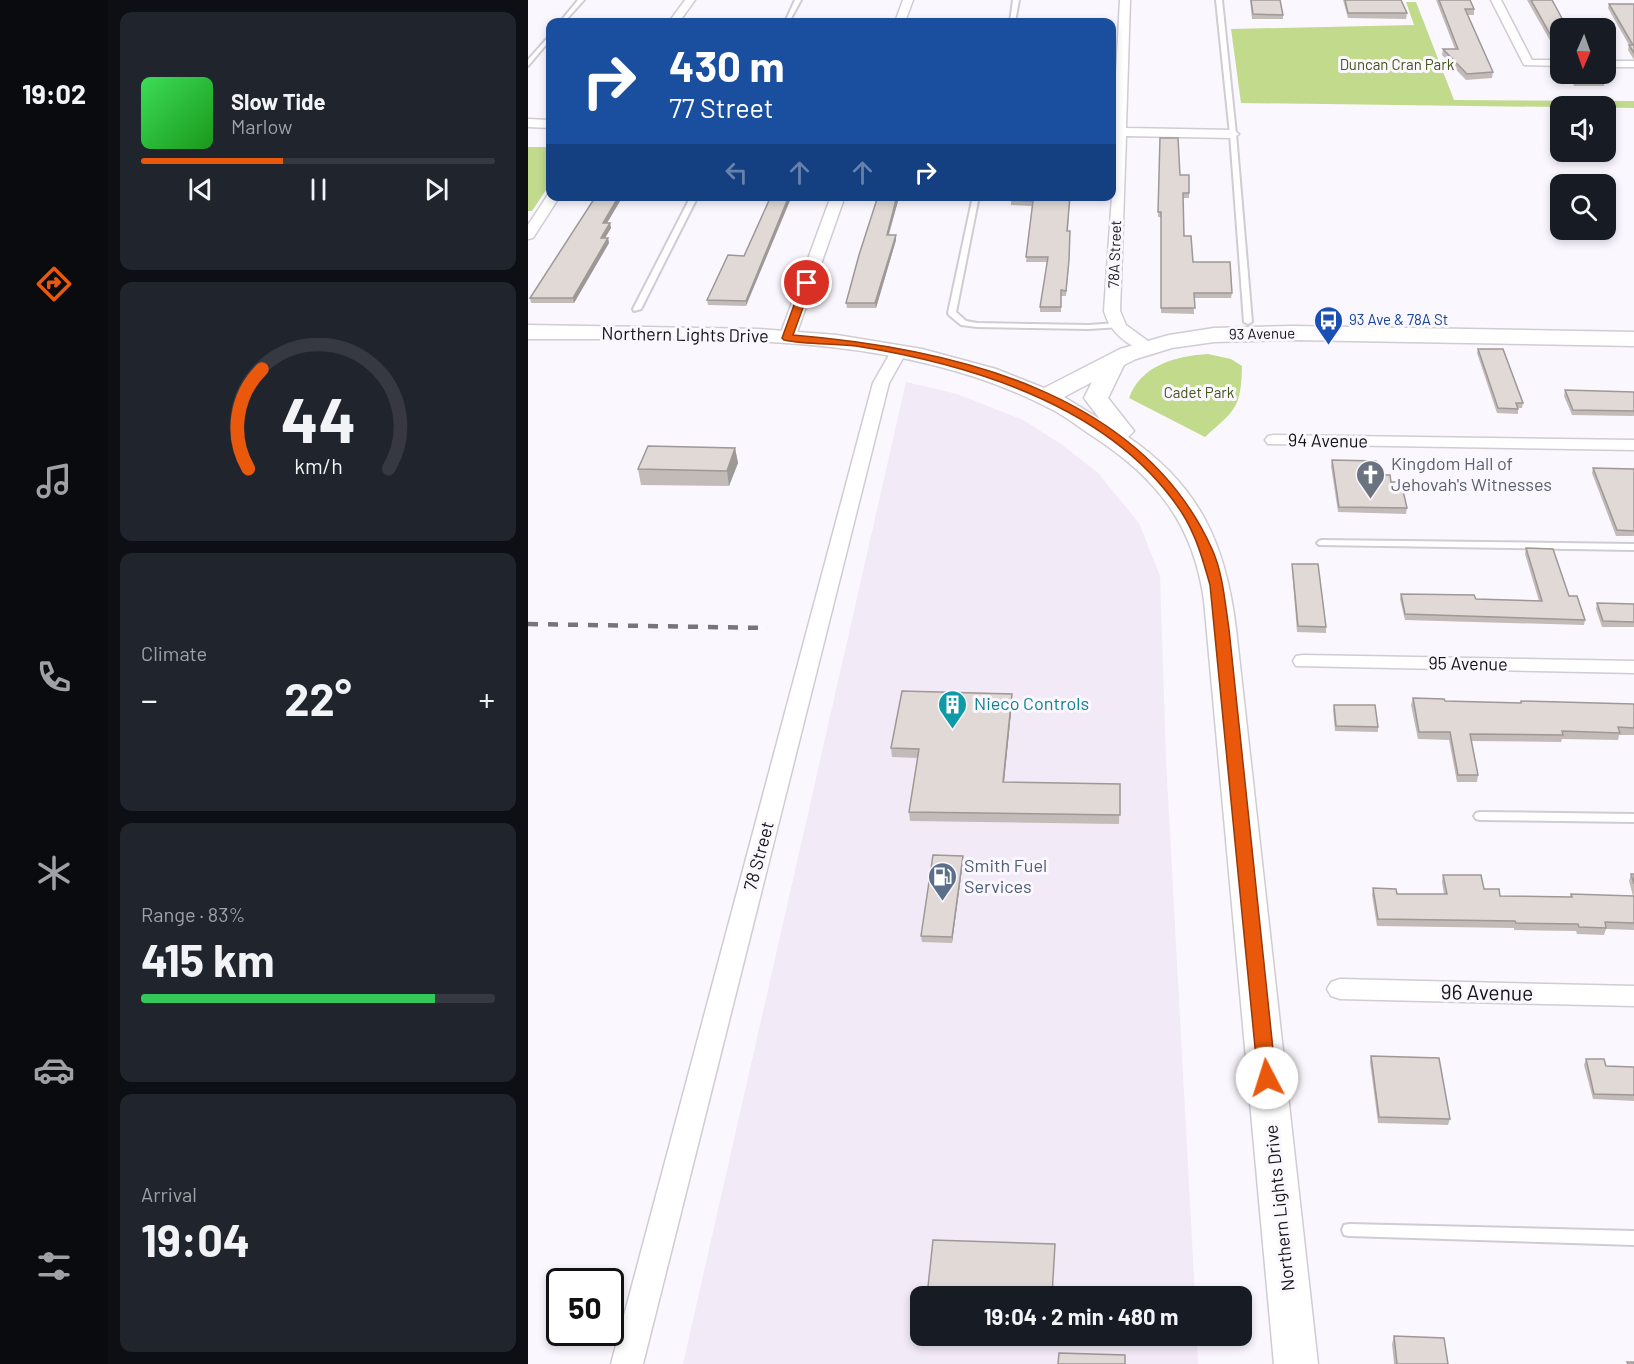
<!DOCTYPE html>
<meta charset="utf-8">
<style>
:root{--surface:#171b24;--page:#20242c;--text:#f1f3f6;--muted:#9ea1a6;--line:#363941;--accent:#ea580c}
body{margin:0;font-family:Barlow,sans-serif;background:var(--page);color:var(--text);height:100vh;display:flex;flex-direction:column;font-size:22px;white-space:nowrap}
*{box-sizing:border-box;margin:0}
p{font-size:20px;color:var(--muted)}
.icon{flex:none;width:33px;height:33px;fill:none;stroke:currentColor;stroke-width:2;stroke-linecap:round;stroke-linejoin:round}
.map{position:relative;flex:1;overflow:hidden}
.side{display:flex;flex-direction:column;gap:12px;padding:12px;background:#0d0f14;width:420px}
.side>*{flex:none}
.top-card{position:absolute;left:18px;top:18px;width:570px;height:183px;border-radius:12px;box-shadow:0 3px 9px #0003;background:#1a4fa0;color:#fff;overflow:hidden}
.needle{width:39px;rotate:182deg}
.tools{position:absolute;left:1022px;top:18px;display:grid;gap:12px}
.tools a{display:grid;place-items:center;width:66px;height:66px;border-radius:12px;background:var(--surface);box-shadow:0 3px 9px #0003;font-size:30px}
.speed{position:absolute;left:18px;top:1268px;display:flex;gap:12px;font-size:30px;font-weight:700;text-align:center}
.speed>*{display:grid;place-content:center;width:78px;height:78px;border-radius:50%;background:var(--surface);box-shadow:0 3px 9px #0003;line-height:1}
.speed .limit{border:3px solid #111;border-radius:9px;background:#fff;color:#111}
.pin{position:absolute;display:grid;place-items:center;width:51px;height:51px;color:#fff;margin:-26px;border:3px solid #fff;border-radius:50%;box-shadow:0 2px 6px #0007}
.me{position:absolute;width:66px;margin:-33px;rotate:355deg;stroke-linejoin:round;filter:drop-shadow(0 0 4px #0008)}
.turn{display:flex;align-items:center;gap:21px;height:126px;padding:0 24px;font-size:27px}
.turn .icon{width:78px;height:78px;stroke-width:2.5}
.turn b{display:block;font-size:42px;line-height:51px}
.lanes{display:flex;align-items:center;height:57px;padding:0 24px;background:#0003;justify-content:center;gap:30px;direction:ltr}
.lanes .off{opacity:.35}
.big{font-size:45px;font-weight:700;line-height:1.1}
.side .widget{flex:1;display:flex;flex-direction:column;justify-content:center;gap:9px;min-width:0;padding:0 21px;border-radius:12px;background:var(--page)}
.side .dial{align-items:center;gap:0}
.dial svg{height:156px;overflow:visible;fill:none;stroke:var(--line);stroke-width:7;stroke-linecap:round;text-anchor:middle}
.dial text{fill:var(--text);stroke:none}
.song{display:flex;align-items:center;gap:18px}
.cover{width:72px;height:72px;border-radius:9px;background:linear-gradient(135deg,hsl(130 70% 55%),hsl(120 70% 35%))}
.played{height:6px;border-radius:3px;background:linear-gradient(90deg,var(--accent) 40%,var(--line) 40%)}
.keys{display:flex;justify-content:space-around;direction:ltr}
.heat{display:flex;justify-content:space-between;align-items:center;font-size:33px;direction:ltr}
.charge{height:9px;border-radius:4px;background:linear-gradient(90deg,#34c759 83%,var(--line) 0)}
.trip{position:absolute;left:382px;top:1286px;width:342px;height:60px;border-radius:12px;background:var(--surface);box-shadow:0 3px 9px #0003;font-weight:700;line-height:60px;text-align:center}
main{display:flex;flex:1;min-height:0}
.tab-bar{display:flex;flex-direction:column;width:108px;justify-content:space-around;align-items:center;background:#090b0e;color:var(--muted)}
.tab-bar .icon{width:42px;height:42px}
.tab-bar .active{color:var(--accent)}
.tab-bar b{font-size:27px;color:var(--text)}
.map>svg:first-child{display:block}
.built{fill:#f2eaf7}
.green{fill:#c1da8c}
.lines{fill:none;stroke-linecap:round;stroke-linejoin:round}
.lane-casing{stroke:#d0ccd3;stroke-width:4}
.street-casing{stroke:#d0ccd3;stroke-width:3}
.secondary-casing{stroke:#d0ccd3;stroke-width:3}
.lane{fill:#fff;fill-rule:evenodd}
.street{fill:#fff;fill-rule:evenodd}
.secondary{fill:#fff;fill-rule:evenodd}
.rail{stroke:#777579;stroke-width:4.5;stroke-dasharray:10 10;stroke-linecap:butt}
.wall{fill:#c2bbb8}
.shaded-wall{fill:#9e9896}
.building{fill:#e1d9d6;stroke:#9e9896;stroke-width:1.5}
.route{fill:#ea580c;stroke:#983908;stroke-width:1.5}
.labels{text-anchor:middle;stroke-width:6;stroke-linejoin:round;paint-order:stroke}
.far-park-label{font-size:15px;fill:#45551b;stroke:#fbf7fe}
.far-street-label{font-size:15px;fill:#151416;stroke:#fbf7fe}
.far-transit-label{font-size:15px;fill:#164399;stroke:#fbf7fe;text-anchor:start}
.street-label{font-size:18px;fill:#151416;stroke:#fbf7fe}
.worship-label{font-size:18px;fill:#5b616d;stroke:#fbf7fe;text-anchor:start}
.culture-label{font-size:18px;fill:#0d838f;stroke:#fbf7fe;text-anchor:start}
.service-label{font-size:18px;fill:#4e5e75;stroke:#fbf7fe;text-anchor:start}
.near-street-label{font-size:21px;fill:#151416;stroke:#fbf7fe}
</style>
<main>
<nav class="tab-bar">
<b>19:02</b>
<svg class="icon active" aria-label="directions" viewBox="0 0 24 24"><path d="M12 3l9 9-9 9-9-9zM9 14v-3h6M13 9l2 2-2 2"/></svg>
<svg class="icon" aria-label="music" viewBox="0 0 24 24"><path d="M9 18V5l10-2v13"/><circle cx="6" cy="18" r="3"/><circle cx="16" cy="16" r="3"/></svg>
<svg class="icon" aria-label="phone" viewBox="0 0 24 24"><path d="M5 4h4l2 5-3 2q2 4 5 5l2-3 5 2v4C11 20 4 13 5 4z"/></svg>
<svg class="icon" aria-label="climate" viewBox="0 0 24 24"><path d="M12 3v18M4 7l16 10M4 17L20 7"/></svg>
<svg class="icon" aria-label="car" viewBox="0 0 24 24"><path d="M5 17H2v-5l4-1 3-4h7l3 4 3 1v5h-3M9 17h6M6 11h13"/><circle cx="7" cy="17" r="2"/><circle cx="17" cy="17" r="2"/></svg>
<svg class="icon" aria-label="filters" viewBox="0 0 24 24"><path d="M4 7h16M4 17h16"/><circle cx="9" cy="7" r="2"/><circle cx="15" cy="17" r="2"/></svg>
</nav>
<section class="side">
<div class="widget">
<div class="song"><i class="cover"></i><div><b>Slow Tide</b><p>Marlow</p></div></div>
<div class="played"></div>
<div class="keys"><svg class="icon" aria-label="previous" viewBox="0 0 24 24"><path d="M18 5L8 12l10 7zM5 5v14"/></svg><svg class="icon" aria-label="pause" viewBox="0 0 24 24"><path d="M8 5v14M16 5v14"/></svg><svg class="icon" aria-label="next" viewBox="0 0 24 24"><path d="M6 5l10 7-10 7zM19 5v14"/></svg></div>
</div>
<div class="widget dial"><svg viewBox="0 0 100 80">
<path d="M14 69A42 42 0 1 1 86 69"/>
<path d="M14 69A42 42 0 0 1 21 18" stroke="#ea580c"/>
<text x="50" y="56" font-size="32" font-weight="700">44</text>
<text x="50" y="72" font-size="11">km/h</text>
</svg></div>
<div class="widget"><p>Climate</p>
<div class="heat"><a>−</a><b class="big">22°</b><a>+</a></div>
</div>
<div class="widget"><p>Range · 83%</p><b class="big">415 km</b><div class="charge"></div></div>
<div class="widget"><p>Arrival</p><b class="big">19:04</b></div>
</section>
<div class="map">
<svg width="1106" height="1364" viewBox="0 0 1106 1364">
<rect width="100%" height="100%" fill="#fbf7fe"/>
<path class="built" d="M378,382l51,12 66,26 38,24 37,29 41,50 21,53 6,183 29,537h-274v39h276l1,29h-515z"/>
<path class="green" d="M878,2h10l38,98 180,1v7l-393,-5 -10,-74 183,-4z
M0,147h22v37l-18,27h-4z
M680,354l23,5 11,7c-1,43 -7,44 -37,71l-76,-39c12,-33 47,-42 79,-44z"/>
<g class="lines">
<defs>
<path id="lane" d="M50,0h6l-20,22h-4z
M267,0h6l-12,22h-4z
M485,0h6l-4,22h-5z
M688,0h6l14,134 16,188 -4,2 -4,-2 -14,-188z
M22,35v5l-22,26v-6z
M163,196h7l-57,113 -7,2 -1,-2z
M445,196h6l-23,116 10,9 11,2 112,2 28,-2 4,2 -1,2 -31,2 -112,-2 -16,-2 -12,-10 -1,-2z
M794,540l312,4v6l-315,-5 -2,-2 2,-2z
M952,812l154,2v8l-154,-2 -4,-1 -2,-3 2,-3z
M821,1224l285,7v14l-285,-9 -5,-1 -2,-5 2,-5z"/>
<path id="street" d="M157,0h10l-16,22h-10z
M375,0h10l-8,22h-10z
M592,0h10l-4,128 107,2 6,4 -6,4 -107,-2 -6,175 6,14 30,22 -8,5c-20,-5 -39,-21 -44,-41l8,-115v-68h1z
M963,0h10l31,60h28v6l-36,-1z
M1077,61h29v6h-29z
M0,119l22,1v8l-22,-1z
M21,193l1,3h10l-27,42 -5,1v-14z
M303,196h14l-50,142 -8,5 -6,-2 -2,-3z
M371,346l8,5 -18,32 -246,981h-32l262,-981 20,-35z
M746,435l360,5v10l-366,-6 -3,-4 3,-4z
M775,655l331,6v12l-338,-7 -3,-5 3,-5z
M812,979l294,7v20l-294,-7 -9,-3 -4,-7 4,-7z"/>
<path id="secondary" d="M0,325l231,4 78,6 85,14 74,20 48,19 76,-39 49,-14 45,-7 79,-2 341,6v14l-341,-6 -79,2 -42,6 -36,11 -12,6 -16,33 26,33 -6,6c72,49 98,108 108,192l82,735h-44l-70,-764c-11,-77 -48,-123 -113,-165 -14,-9 -27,-20 -42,-27 -155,-81 -351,-68 -521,-69zM564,382l-8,16 16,21 -36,-22z"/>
</defs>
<use href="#lane" class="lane-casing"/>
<use href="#street" class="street-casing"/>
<use href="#secondary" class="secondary-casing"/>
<use href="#lane" class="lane"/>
<use href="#street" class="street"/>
<use href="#secondary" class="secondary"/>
<path class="rail" d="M0,624l240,4"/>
</g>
<path class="wall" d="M722,0h30l3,15v4h-31z
M815,0h58l6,13 -1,6 -58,-1z
M908,0h34l4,9v6h-6l25,57 -1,6 -26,2 -24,-25 1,-6h12z
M999,0h25l8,28v30z
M1081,4h25v56l-6,-10 1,-5 -21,-37z
M1041,74h32l4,7 -1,5h-30z
M632,138l20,37h9v23h-6l1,38 9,26 39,31 -1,5h-37v16l-33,-1v-96h-3z
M68,196h27l-16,27h3l1,5 -6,10h3l1,5 -35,60h-43l-1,-5z
M350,196h33l-1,5h-12l-9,34 7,5 -20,68h-29l-1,-5z
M542,196l-2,35 1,34 -3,31h-5v16h-21v-5l7,-45h-21l6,-56 -21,-1v-5z
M216,256l2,50 -38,-1 -1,-5z
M950,349l45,54 -1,5h-4v6l-21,-1 -20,-60z
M1037,390l69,2v24l-62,-1 -8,-19z
M207,448l3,15 -9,23 -88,-1 -3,-16z
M804,460l47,15 12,7 16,26 -1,6 -68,-2 -7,-46z
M1065,468l41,1v67h-18l-24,-63z
M998,548l43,48 16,24 -1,5 -179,-5 -5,-21 1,-5 75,5 63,2 -14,-47z
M764,564l34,63v6l-29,-1 -5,-63z
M1069,603l37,1v23h-32l-6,-18z
M885,698l32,3 76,2v-2l113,3v31h-15l-1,5 -56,-1 -1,3 -90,-1 7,34 -1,7h-20l-8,-42 -31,-1 -7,-34z
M484,703l-8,79 116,2 -1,40 -209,-3 -1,-9 9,-54 -26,-1 -1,-9z
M806,705l44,22v5l-43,-1 -2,-21z
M435,856v6l-11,81 -30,-1 -1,-6z
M1103,874h3v56l-28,-1 -2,6 -27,-1 -1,-3 -62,-1v-2l-137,-2 -5,-31 1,-7 24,6h47l-2,-12 1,-7 57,21 70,1 1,-3 62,2 -4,-15z
M843,1056l79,63 -2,6 -70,-2 -8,-61z
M1058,1059l20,7 28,1v34l-41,-2 -9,-34z
M866,1336l54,28h-54l-2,-20z"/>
<path class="shaded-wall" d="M91,196h4l-19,32 -1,-5z
M261,196h3l-46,110v-5z
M370,196v5l-11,38v-4z
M82,223l1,5 -9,15 -1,-5z
M368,235v5l-20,68 -1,-5z
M80,238l1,5 -35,60 -1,-5z
M207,448l3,15 -9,23 -2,-15z
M484,694v9l-9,89v-10z
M435,856v6l-11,81v-6z"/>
<path class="building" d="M723,0h29l3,15 -30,-1z
M817,0h56l6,13h-59z
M911,0h31l4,9h-9l28,63 -26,2 -24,-25h15z
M1003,0h21l12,22h7l5,6h-16v24z
M1081,4h25v49l-5,-8h4z
M1044,74h29l4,7 -30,-1z
M632,138h18l2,37h9v18h-6l1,43h7l2,26h37l2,31h-38l1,15h-34v-96h-3z
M68,196h23l-16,27h7l-9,15h7l-35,60h-43z
M243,196h18l-43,105 -39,-1 21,-45 16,1z
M350,196h19l-10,39h9l-21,68h-29l13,-48z
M484,196h58l-3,35h3l-1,29 -3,31 -5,-1v17h-21l8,-50h-22l7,-56 -22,-1z
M950,349h25l20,54h-7l2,6 -20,-1z
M1037,390l69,2v19l-61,-1z
M120,446l87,2 -8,23 -89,-2z
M804,460l44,1 3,14h11l1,7h10l6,26 -68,-1z
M1065,468l41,1v62l-17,-1z
M998,548l27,1 16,47h8l8,24 -180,-6 -4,-20 73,1 2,4 66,2z
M764,564h26l8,63 -28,-1z
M1069,603l37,1v18l-31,-1z
M374,691l110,3 -9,88 117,2v31l-211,-3 10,-63 -28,-1z
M885,698l31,1 1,2 76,2v-2l113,3v24l-16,-1 2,6 -58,-2 1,4 -93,-1 8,41h-20l-8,-43h-31z
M806,705h41l3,22 -42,-1z
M405,855l30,1 -11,81 -31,-1z
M1103,874h3v10z
M915,875h38l3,14h15l1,7 72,1 -1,-3 63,2v27l-29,-1 1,6 -27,-1 -1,-3 -62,-1 -1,-2 -137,-2 -5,-31 23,1 1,5h50z
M843,1056l68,2 11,61 -71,-2z
M1058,1059h18l2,7 28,1v28l-40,-1z
M405,1240l122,4 -3,52h-125z
M866,1336l50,2 4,26h-51z
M531,1353l66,2v9h-67z
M1099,1362h7v2h-6z"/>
<path class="route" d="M279,280l5,3 -19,52c157,13 348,56 419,214 11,24 13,54 17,80l47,449 -3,5 -6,2 -6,-2 -3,-5 -48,-493c-7,-25 -14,-50 -28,-72 -69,-106 -207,-148 -326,-167 -24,-3 -49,-1 -72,-6l-2,-2 20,-55z"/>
<defs>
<symbol id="bus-pin" viewBox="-11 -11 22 30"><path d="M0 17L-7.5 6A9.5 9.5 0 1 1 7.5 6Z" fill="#1a4fb4" stroke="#fbf7fe"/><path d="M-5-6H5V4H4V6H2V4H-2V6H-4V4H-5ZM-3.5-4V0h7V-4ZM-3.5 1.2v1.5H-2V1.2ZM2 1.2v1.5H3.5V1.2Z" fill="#fff"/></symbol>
<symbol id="church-pin" viewBox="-11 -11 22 30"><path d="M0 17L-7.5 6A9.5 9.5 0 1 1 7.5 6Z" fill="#6b7280" stroke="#fbf7fe"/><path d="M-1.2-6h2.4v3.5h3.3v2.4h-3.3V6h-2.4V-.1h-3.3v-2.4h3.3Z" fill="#fff"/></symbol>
<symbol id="building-pin" viewBox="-11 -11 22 30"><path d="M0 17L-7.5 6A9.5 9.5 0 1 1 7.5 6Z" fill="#0f9aa8" stroke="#fbf7fe"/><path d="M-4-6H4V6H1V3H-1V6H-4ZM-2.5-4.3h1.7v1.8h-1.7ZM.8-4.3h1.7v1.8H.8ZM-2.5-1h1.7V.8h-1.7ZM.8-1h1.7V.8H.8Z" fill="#fff"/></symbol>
<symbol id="fuel-pin" viewBox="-11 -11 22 30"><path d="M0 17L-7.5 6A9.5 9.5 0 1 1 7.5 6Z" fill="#5c6f8a" stroke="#fbf7fe"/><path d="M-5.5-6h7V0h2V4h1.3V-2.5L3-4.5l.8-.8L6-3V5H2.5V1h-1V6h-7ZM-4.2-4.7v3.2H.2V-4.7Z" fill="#fff"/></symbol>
</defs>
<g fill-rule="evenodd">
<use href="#bus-pin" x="784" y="304" width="33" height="45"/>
<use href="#church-pin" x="826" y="458" width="33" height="45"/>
<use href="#building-pin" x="408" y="688" width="33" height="45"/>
<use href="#fuel-pin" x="398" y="860" width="33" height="45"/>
</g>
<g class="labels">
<g class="far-park-label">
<text x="869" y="70">Duncan Cran Park</text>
<text x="671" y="398">Cadet Park</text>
</g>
<g class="far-street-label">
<text transform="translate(587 254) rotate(-88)" y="5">78A Street</text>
<text transform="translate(734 334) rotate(-1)" y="5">93 Avenue</text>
</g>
<g class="far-transit-label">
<text x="821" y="325">93 Ave &amp; 78A St</text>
</g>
<g class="street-label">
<text transform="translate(157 335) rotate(1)" y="6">Northern Lights Drive</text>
<text transform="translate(800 441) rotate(1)" y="6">94 Avenue</text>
<text transform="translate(940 664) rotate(1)" y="6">95 Avenue</text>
<text transform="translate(231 856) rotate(-75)" y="6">78 Street</text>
<text transform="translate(752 1208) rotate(-96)" y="6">Northern Lights Drive</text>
</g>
<g class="worship-label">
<text x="863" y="470">Kingdom Hall of<tspan x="863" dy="21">Jehovah's Witnesses</tspan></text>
</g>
<g class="culture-label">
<text x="446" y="710">Nieco Controls</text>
</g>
<g class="service-label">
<text x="436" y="872">Smith Fuel<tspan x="436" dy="21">Services</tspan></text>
</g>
<g class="near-street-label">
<text transform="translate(959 993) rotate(1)" y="7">96 Avenue</text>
</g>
</g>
</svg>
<div class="tools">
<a><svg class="needle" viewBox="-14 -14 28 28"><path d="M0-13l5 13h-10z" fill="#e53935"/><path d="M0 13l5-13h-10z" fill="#9ea1a6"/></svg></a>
<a><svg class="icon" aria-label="sound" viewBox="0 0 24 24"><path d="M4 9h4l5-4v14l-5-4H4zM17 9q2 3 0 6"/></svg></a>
<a><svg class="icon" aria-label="search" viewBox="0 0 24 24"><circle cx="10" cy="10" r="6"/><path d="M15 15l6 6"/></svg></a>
</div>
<div class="speed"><div class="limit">50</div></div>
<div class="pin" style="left:279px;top:283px;background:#d93025"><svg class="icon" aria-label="arrive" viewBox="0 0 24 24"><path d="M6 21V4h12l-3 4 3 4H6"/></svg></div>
<svg class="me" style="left:739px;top:1078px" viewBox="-20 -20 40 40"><circle r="19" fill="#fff"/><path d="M0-13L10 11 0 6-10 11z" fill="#ea580c"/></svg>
<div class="trip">19:04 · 2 min · 480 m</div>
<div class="top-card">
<div class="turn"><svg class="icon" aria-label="right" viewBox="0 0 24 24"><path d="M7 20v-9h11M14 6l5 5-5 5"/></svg><div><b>430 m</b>77 Street</div></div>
<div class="lanes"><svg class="icon off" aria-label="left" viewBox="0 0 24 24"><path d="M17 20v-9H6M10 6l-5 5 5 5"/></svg><svg class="icon off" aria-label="ahead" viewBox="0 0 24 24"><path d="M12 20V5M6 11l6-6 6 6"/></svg><svg class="icon off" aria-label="ahead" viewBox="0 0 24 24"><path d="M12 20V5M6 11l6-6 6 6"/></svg><svg class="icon" aria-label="right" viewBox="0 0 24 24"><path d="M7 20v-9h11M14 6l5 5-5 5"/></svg></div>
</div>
</div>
</main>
